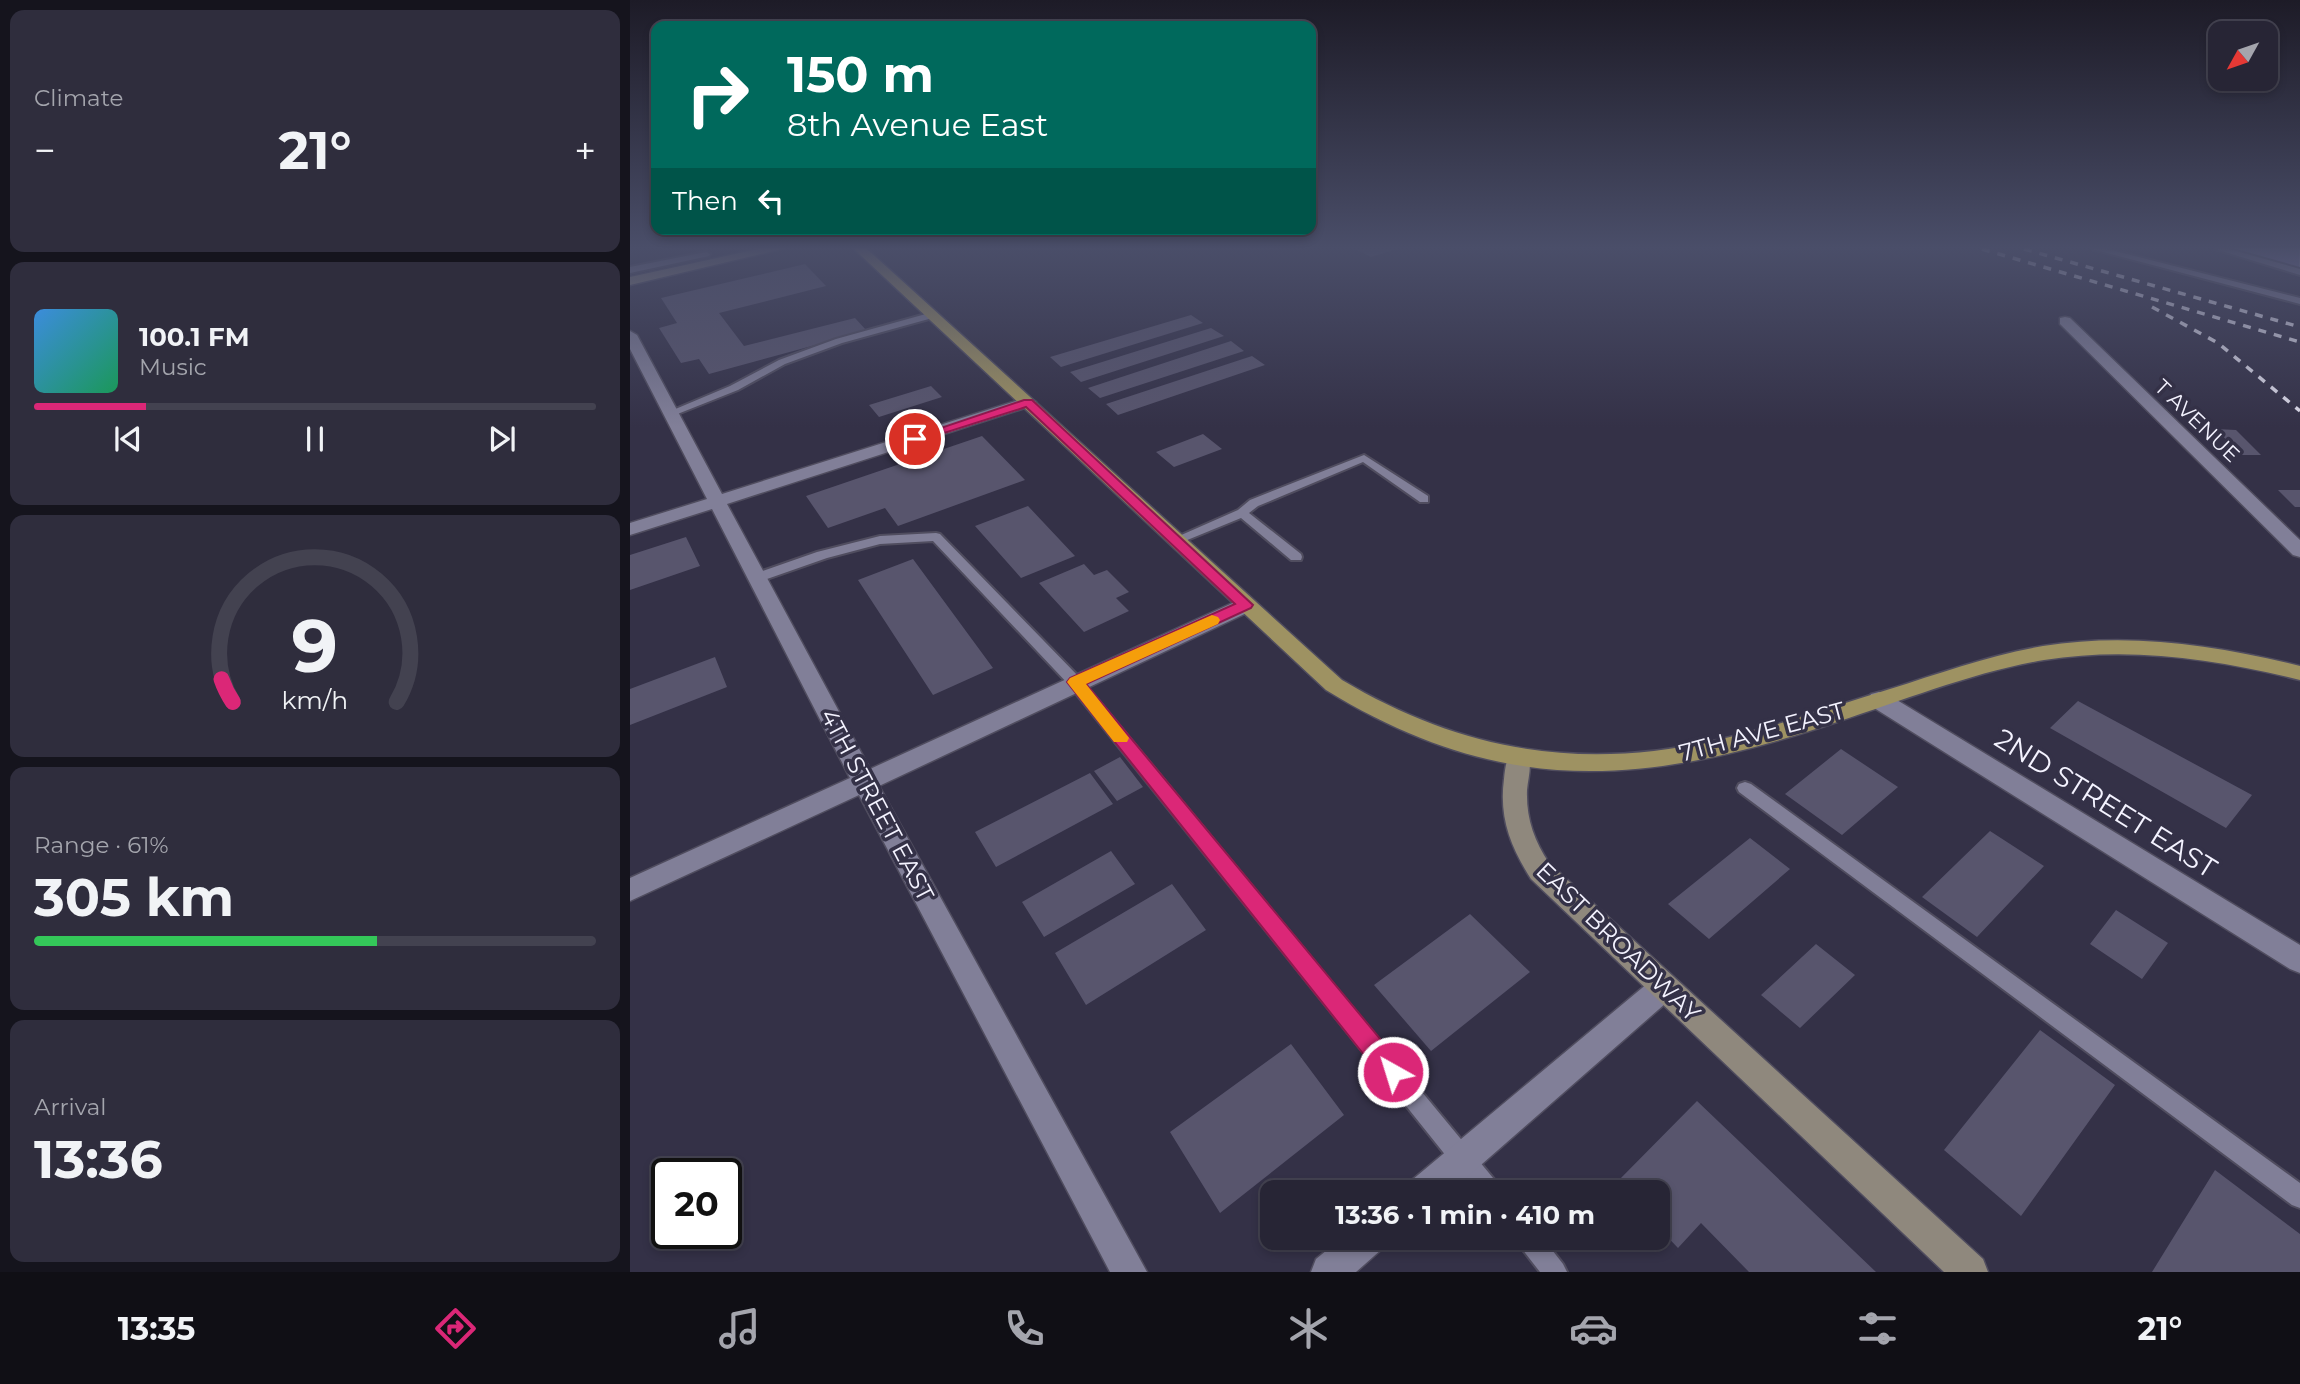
<!DOCTYPE html>
<meta charset="utf-8">
<style>
:root{--surface:#272535;--page:#2f2d3d;--text:#f1f3f6;--muted:#a4a5ad;--line:#434250;--accent:#db2777}
body{margin:0;font-family:Montserrat,sans-serif;background:var(--page);color:var(--text);height:100vh;display:flex;flex-direction:column;font-size:26px;white-space:nowrap}
*{box-sizing:border-box;margin:0}
p{font-size:23px;color:var(--muted)}
.icon{flex:none;width:38px;height:38px;fill:none;stroke:currentColor;stroke-width:2;stroke-linecap:round;stroke-linejoin:round}
.map{position:relative;flex:1;overflow:hidden}
.panel{display:flex;flex-direction:column;gap:10px;padding:10px;background:#15141d;width:630px}
.panel>*{flex:none}
.banner{position:absolute;left:21px;top:21px;width:665px;height:214px;border-radius:14px;box-shadow:0 4px 10px #0003,0 0 0 2px var(--line);background:#00695c;color:#fff;overflow:hidden}
.needle{width:46px;rotate:230deg}
.buttons{position:absolute;left:1578px;top:21px;display:grid;gap:14px}
.buttons a{display:grid;place-items:center;width:70px;height:70px;border-radius:14px;background:var(--surface);box-shadow:0 4px 10px #0003,0 0 0 2px var(--line);font-size:35px}
.speed{position:absolute;left:21px;top:1158px;display:flex;gap:14px;font-size:35px;font-weight:700;text-align:center}
.speed>*{display:grid;place-content:center;width:91px;height:91px;border-radius:50%;background:var(--surface);box-shadow:0 4px 10px #0003,0 0 0 2px var(--line);line-height:1}
.speed .limit{border:4px solid #111;border-radius:10px;background:#fff;color:#111}
.pin{position:absolute;display:grid;place-items:center;width:60px;height:60px;color:#fff;margin:-30px;border:4px solid #fff;border-radius:50%;box-shadow:0 2px 7px #0007}
.me{position:absolute;width:77px;margin:-38px;rotate:321deg;stroke-linejoin:round;filter:drop-shadow(0 0 5px #0008)}
.turn{display:flex;align-items:center;gap:24px;height:147px;padding:0 21px;font-size:32px}
.turn .icon{width:91px;height:91px;stroke-width:2.5}
.turn b{display:block;font-size:49px;line-height:60px}
.then{display:flex;align-items:center;height:66px;padding:0 21px;background:#0003;gap:14px;font-size:26px}
.big{font-size:52px;font-weight:700;line-height:1.1}
.panel .tile{flex:1;display:flex;flex-direction:column;justify-content:center;gap:10px;min-width:0;padding:0 24px;border-radius:14px;background:var(--page)}
.panel .dial{align-items:center;gap:0}
.dial svg{height:182px;overflow:visible;fill:none;stroke:var(--line);stroke-width:7;stroke-linecap:round;text-anchor:middle}
.dial text{fill:var(--text);stroke:none}
.song{display:flex;align-items:center;gap:21px}
.cover{width:84px;height:84px;border-radius:10px;background:linear-gradient(135deg,hsl(210 70% 55%),hsl(150 70% 35%))}
.played{height:7px;border-radius:4px;background:linear-gradient(90deg,var(--accent) 20%,var(--line) 20%)}
.keys{display:flex;justify-content:space-around;direction:ltr}
.heat{display:flex;justify-content:space-between;align-items:center;font-size:38px;direction:ltr}
.charge{height:10px;border-radius:5px;background:linear-gradient(90deg,#34c759 61%,var(--line) 0)}
.trip{position:absolute;left:630px;top:1180px;width:410px;height:70px;border-radius:14px;background:var(--surface);box-shadow:0 4px 10px #0003,0 0 0 2px var(--line);font-weight:700;line-height:70px;text-align:center}
.dock{display:flex;height:112px;justify-content:space-around;align-items:center;background:#100f15;color:var(--muted)}
.dock .icon{width:49px;height:49px}
.dock .current{color:var(--accent)}
.dock b{font-size:32px;color:var(--text)}
main{display:flex;flex:1;min-height:0}
.map>svg:first-child{display:block}
.water{fill:#817ab0;stroke:#a49ec8;stroke-width:2}
.building{fill:#58556d}
.lines{fill:none;stroke-linecap:round;stroke-linejoin:round}
.lane-casing{stroke:#504d5f;stroke-width:4}
.street-casing{stroke:#504d5f;stroke-width:3}
.secondary-casing{stroke:#504d5f;stroke-width:3}
.primary-casing{stroke:#504d5f;stroke-width:3}
.lane{fill:#817f98;fill-rule:evenodd}
.street{fill:#817f98;fill-rule:evenodd}
.secondary{fill:#8f887d;fill-rule:evenodd}
.primary{fill:#9e9262;fill-rule:evenodd}
.rail{stroke:#e0deec;stroke-width:3.5;stroke-dasharray:8 8;stroke-linecap:butt}
.route{fill:#db2777;stroke:#8e194d;stroke-width:2}
.slow{fill:#f59e0b}
.labels{text-anchor:middle;stroke-width:7;stroke-linejoin:round;paint-order:stroke}
.far-street-label{font-size:21px;fill:#f4f3ff;stroke:#343147}
.street-label{font-size:24px;fill:#f4f3ff;stroke:#343147}
.near-street-label{font-size:28px;fill:#f4f3ff;stroke:#343147}
</style>
<main>
<section class="panel">
<div class="tile"><p>Climate</p>
<div class="heat"><a>−</a><b class="big">21°</b><a>+</a></div>
</div>
<div class="tile">
<div class="song"><i class="cover"></i><div><b>100.1 FM</b><p>Music</p></div></div>
<div class="played"></div>
<div class="keys"><svg class="icon" aria-label="previous" viewBox="0 0 24 24"><path d="M18 5L8 12l10 7zM5 5v14"/></svg><svg class="icon" aria-label="pause" viewBox="0 0 24 24"><path d="M8 5v14M16 5v14"/></svg><svg class="icon" aria-label="next" viewBox="0 0 24 24"><path d="M6 5l10 7-10 7zM19 5v14"/></svg></div>
</div>
<div class="tile dial"><svg viewBox="0 0 100 80">
<path d="M14 69A42 42 0 1 1 86 69"/>
<path d="M14 69A42 42 0 0 1 9 59" stroke="#db2777"/>
<text x="50" y="56" font-size="32" font-weight="700">9</text>
<text x="50" y="72" font-size="11">km/h</text>
</svg></div>
<div class="tile"><p>Range · 61%</p><b class="big">305 km</b><div class="charge"></div></div>
<div class="tile"><p>Arrival</p><b class="big">13:36</b></div>
</section>
<div class="map">
<svg width="1670" height="1272" viewBox="0 0 1670 1272">
<rect width="100%" height="100%" fill="#343147"/>
<path class="water" d="M1599,249h71v20z"/>
<path class="building" d="M725,249h39v1l-23,7z
M175,264l21,22 -107,27 25,33 111,-28 12,13 -158,43 -10,-15 -18,4 -22,-35 18,-5 -16,-25z
M561,315l12,8 -142,44 -11,-10z
M581,328l13,8 -143,46 -11,-10z
M601,341l13,10 -144,47 -12,-10z
M622,356l13,9 -147,50 -12,-11z
M301,386l11,11 -63,20 -10,-12z
M1586,429l20,1 25,25h-20z
M573,434l19,15 -48,18 -18,-15z
M352,436l43,44 -127,46 -13,-18 -57,20 -22,-32z
M1648,490h22v17h-5z
M398,506l47,50 -54,22 -46,-52z
M56,537l14,29 -70,24v-35z
M283,559l80,109 -60,27 -75,-115z
M454,564l10,11 13,-5 22,22 -13,6 13,13 -45,21 -45,-49z
M85,657l12,30 -97,38v-36z
M1448,701l174,94 -26,33 -176,-100z
M1211,749l57,38 -56,48 -57,-41z
M490,757l23,30 -26,14 -23,-30z
M460,773l23,31 -117,63 -21,-35z
M1360,831l54,35 -67,71 -55,-40z
M1120,838l40,31 -81,70 -41,-35z
M481,851l24,33 -91,53 -22,-35z
M542,884l34,46 -120,75 -31,-52z
M1486,910l52,33 -26,36 -52,-35z
M840,914l60,58 -99,79 -57,-66z
M1186,944l39,31 -55,53 -39,-33z
M1410,1030l75,55 -94,131 -77,-66z
M661,1044l53,71 -124,98 -50,-81z
M1067,1101l179,171h-127l-48,-49 -23,25 -21,-22v-34h-31l-9,-10z
M1585,1170l85,64v38h-148z"/>
<g class="lines">
<defs>
<path id="lane" d="M1462,249h15l193,49v6z
M1585,249h14l71,20v6z
M76,252l4,2 -1,2 -79,17v-6z
M303,312l3,1v4l-94,26 -57,21 -47,26 -63,25 -4,1 -5,-3 64,-27 49,-26 57,-21z
M734,455l64,41v6h-8l-57,-40 -105,44 -9,7 52,41 1,3 -1,3h-10l-50,-42 -61,25 -4,1 -6,-4 68,-30 12,-10z
M306,533l4,1 140,144 418,506 3,8h-26l-405,-506 -137,-145 -53,3 -53,14 -66,23h-10l-2,-3 2,-3 66,-23 63,-16z
M1115,782l6,2 549,399v25l-8,-3 -553,-413 -2,-4 2,-4z
M885,1237h27l21,27 4,8h-27l-21,-27z"/>
<path id="street" d="M1435,317l5,1 230,222v17l-7,-2 -233,-231v-6z
M0,331l7,4 85,159 300,-95 6,-2 8,5 -2,3 -307,99 143,265 369,-169h14l3,5 -3,5 -374,176 268,486h-37l-251,-477 -229,106v-23l220,-100 -138,-269 -82,26v-12l77,-24 -77,-150z
M1249,692l8,2 413,251v28l-10,-4 -419,-263 -3,-6 3,-6z
M1034,974l10,4 5,9 -5,9 -224,196h-43l5,-12 242,-202z
M713,1237h44l-5,12 -26,23h-45l5,-13z"/>
<path id="secondary" d="M128,249h24l-152,36v-8z
M889,749l8,3c6,11 1,26 0,38 -1,28 7,50 22,73l434,396 5,13h-44l-413,-393c-21,-33 -32,-62 -27,-100 1,-10 2,-19 7,-27z"/>
<path id="primary" d="M224,249h13l475,431c118,70 235,91 371,61 60,-13 118,-34 177,-52 50,-16 101,-34 153,-43 86,-14 173,-1 257,20v14c-84,-21 -170,-34 -256,-20 -70,12 -140,40 -207,62 -191,64 -333,77 -511,-32z"/>
</defs>
<use href="#lane" class="lane-casing"/>
<use href="#street" class="street-casing"/>
<use href="#secondary" class="secondary-casing"/>
<use href="#primary" class="primary-casing"/>
<use href="#lane" class="lane"/>
<use href="#street" class="street"/>
<use href="#secondary" class="secondary"/>
<use href="#primary" class="primary"/>
<path class="rail" d="M1352,249l318,93
M1394,249l276,78
M1522,307l66,36 82,68"/>
</g>
<linearGradient id="sky" x2="0" y2="1"><stop stop-color="#1d1b27"/><stop offset="0.58" stop-color="#4a4e69"/><stop offset="1" stop-color="#4a4e69" stop-opacity="0"/></linearGradient>
<rect width="1670" height="427" fill="url(#sky)"/>
<path class="route" d="M394,400h8l221,205 -2,3 -165,76 315,380 3,8 -3,8 -8,3 -9,-3 -317,-398 3,-4 165,-74 -209,-197 -107,34 -4,1 -7,-3z"/>
<path class="slow" d="M582,615l6,2 2,3 -2,4 -132,60 43,54 -2,4h-13l-44,-56 -3,-4 3,-4z"/>
<g class="labels">
<g class="far-street-label">
<text transform="translate(1567 421) rotate(44)" y="7">T AVENUE</text>
</g>
<g class="street-label">
<text transform="translate(1132 732) rotate(-15)" y="8">7TH AVE EAST</text>
<text transform="translate(247 805) rotate(62)" y="8">4TH STREET EAST</text>
<text transform="translate(988 942) rotate(44)" y="8">EAST BROADWAY</text>
</g>
<g class="near-street-label">
<text transform="translate(1476 803) rotate(32)" y="10">2ND STREET EAST</text>
</g>
</g>
</svg>
<div class="buttons">
<a><svg class="needle" viewBox="-14 -14 28 28"><path d="M0-13l5 13h-10z" fill="#e53935"/><path d="M0 13l5-13h-10z" fill="#a4a5ad"/></svg></a>
</div>
<div class="speed"><div class="limit">20</div></div>
<div class="pin" style="left:285px;top:439px;background:#d93025"><svg class="icon" aria-label="arrive" viewBox="0 0 24 24"><path d="M6 21V4h12l-3 4 3 4H6"/></svg></div>
<svg class="me" style="left:763px;top:1072px" viewBox="-20 -20 40 40"><circle r="17" fill="#db2777" stroke="#fff" stroke-width="3"/><path d="M0-11L8 9 0 5-8 9z" fill="#fff"/></svg>
<div class="trip">13:36 · 1 min · 410 m</div>
<div class="banner">
<div class="turn"><svg class="icon" aria-label="right" viewBox="0 0 24 24"><path d="M7 20v-9h11M14 6l5 5-5 5"/></svg><div><b>150 m</b>8th Avenue East</div></div>
<div class="then">Then<svg class="icon" aria-label="left" viewBox="0 0 24 24"><path d="M17 20v-9H6M10 6l-5 5 5 5"/></svg></div>
</div>
</div>
</main>
<nav class="dock">
<b>13:35</b>
<svg class="icon current" aria-label="directions" viewBox="0 0 24 24"><path d="M12 3l9 9-9 9-9-9zM9 14v-3h6M13 9l2 2-2 2"/></svg>
<svg class="icon" aria-label="music" viewBox="0 0 24 24"><path d="M9 18V5l10-2v13"/><circle cx="6" cy="18" r="3"/><circle cx="16" cy="16" r="3"/></svg>
<svg class="icon" aria-label="phone" viewBox="0 0 24 24"><path d="M5 4h4l2 5-3 2q2 4 5 5l2-3 5 2v4C11 20 4 13 5 4z"/></svg>
<svg class="icon" aria-label="climate" viewBox="0 0 24 24"><path d="M12 3v18M4 7l16 10M4 17L20 7"/></svg>
<svg class="icon" aria-label="car" viewBox="0 0 24 24"><path d="M5 17H2v-5l4-1 3-4h7l3 4 3 1v5h-3M9 17h6M6 11h13"/><circle cx="7" cy="17" r="2"/><circle cx="17" cy="17" r="2"/></svg>
<svg class="icon" aria-label="filters" viewBox="0 0 24 24"><path d="M4 7h16M4 17h16"/><circle cx="9" cy="7" r="2"/><circle cx="15" cy="17" r="2"/></svg>
<b>21°</b>
</nav>
